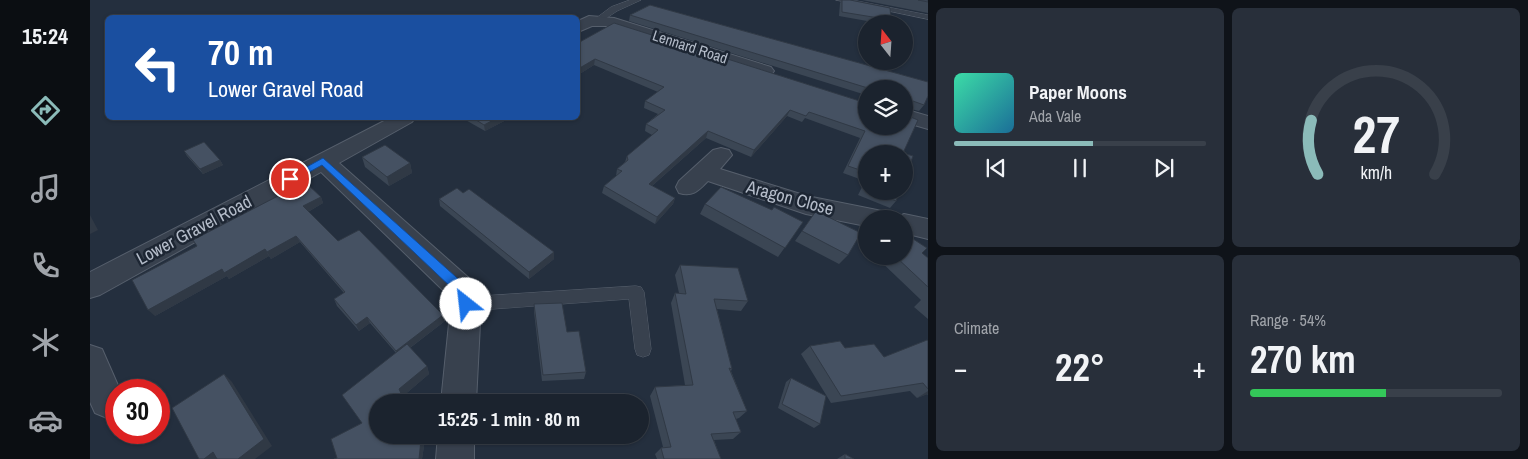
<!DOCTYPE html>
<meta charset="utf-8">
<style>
:root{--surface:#1b232e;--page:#282f3a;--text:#f1f3f6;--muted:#a0a4aa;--line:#39404a;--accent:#8bbbb9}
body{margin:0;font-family:"Archivo Narrow",sans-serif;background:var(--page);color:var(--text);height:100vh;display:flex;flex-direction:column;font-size:19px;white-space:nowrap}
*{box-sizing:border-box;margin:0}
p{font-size:16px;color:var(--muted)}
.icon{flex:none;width:28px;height:28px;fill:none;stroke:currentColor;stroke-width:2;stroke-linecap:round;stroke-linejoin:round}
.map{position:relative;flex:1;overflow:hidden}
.drawer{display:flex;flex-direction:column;gap:8px;padding:8px;background:#0f1319;width:600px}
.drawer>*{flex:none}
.banner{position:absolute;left:15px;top:15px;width:475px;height:105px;border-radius:8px;box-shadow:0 1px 4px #0004,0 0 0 1px var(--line);background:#1a4fa0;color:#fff;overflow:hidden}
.needle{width:32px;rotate:343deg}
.fabs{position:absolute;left:768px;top:15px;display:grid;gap:10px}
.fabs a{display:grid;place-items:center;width:55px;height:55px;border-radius:50%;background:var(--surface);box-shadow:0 1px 4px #0004,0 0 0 1px var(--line);font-size:25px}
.speed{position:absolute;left:15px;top:379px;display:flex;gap:10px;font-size:25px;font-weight:700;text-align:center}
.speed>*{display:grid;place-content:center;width:65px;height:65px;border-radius:50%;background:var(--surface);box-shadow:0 1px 4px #0004,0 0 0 1px var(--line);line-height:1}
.speed .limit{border:8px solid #d22;background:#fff;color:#111}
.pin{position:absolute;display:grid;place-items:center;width:42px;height:42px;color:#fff;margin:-21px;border:2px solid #fff;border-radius:50%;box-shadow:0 1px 5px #0007}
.me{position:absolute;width:55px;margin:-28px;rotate:331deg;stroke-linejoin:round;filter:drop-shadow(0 0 4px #0008)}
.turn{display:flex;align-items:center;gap:18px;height:105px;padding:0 20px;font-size:22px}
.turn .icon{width:65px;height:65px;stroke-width:2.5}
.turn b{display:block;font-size:35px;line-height:42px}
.big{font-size:38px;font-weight:700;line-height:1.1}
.drawer .tile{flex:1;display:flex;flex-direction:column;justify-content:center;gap:8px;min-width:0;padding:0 18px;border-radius:8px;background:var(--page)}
.drawer .dial{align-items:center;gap:0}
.dial svg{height:130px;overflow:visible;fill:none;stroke:var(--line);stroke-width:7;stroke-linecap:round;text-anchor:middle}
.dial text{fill:var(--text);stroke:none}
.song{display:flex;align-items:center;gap:15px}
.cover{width:60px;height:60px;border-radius:8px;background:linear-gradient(135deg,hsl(160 70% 55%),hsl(200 70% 35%))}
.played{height:5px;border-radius:2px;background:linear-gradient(90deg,var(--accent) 55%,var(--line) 55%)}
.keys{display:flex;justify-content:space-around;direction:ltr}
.heat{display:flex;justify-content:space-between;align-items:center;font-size:28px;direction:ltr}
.charge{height:8px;border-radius:4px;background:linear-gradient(90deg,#34c759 54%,var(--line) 0)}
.drawer .tiles{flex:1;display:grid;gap:8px;grid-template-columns:repeat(2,1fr)}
.trip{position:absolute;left:279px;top:394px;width:280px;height:50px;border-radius:25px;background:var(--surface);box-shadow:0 1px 4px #0004,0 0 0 1px var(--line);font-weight:700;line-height:50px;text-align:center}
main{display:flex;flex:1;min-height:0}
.menu{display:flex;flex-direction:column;width:90px;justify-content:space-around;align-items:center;background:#0b0e12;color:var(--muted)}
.menu .icon{width:35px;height:35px}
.menu .selected{color:var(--accent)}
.menu b{font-size:22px;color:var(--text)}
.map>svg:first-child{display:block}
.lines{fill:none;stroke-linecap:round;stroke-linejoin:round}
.service-casing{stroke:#565f6c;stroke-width:1}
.minor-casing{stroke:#565f6c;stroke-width:2}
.service{fill:#38414e;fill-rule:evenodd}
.minor{fill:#38414e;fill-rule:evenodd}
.wall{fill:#3b4654}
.shaded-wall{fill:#303945}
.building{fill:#455162;stroke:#303945}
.route{fill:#1a73e8;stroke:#114b97}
.labels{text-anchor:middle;stroke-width:5;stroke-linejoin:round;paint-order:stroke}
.far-street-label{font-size:15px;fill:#b4bcc9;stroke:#1d2633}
.street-label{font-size:18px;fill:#b4bcc9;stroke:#1d2633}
</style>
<main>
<nav class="menu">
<b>15:24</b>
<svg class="icon selected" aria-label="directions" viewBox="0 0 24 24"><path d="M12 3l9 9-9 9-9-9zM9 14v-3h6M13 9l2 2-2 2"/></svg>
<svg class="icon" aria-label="music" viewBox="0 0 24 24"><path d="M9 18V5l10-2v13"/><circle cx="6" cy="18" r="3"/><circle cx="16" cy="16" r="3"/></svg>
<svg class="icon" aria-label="phone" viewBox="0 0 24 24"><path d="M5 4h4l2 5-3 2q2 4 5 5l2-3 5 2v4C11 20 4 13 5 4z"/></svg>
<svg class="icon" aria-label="climate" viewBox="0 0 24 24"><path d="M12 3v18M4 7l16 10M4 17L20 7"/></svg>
<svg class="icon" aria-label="car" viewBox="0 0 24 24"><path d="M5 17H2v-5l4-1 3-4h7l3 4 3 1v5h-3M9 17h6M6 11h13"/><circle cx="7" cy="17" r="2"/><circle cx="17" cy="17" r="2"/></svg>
</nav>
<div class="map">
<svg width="838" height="459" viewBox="0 0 838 459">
<rect width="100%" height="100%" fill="#242f3e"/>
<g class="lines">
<defs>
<path id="service" d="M540,0h11l-24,11 -15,10 -7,-2 16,-12z
M746,0h16l76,15v4z
M546,286l5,1 3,5 7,57 -2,6 -6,2 -6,-2 -2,-6 -6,-50 -163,12 -6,-2 -2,-5 2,-5 6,-2z"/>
<path id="minor" d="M499,16l25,2 157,49 3,4 -3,4h-12l-151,-49h-16l-14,6v-11z
M814,109l24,7v13l-24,-7z
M300,118h25l-3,4 -73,41 131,116 11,25 -5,98h-35l10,-98 -3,-9 -127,-123 -221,123 -10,3v-26z
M631,148l8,2 3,5 -12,14 87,27 70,14 9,2 4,7h-24v7l-60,-12 -98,-33c-10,10 -15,16 -29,12l-3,-6 3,-6 34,-31z
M814,214l24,5v20l-24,-6v-14h-10z
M0,345l12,4 18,41h-4v25l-9,3 -12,-5 -5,-11z
M348,435h36v24h-38z"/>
</defs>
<use href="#service" class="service-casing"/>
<use href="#minor" class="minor-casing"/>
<use href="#service" class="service"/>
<use href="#minor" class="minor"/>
</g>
<path class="wall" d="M752,0h8l41,20 -3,4h-4l-45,-8 1,-13z
M772,0h66v13z
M560,5l278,77v14l-4,9 -5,6 -12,-3 1,8 10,4 -15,33 10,3 -9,25v-27h-38v37h34l-4,10 -6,7 -32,-13 7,-14 -22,-8 17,-35 -55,-20 -3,4 -15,-6 -36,41 -45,-19 -54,48 23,12 -2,6 -18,20 -53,-31 2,-7 12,-10 1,-7 8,-7 2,-6 25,-21 -7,-4 1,-7 12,-10 -14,-6 1,-7 13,-9 -64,-27 -16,10v-32l36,-20 252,80v23h38v-37h-38v6l-237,-74 1,-6z
M372,118h48l-25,13z
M94,151l36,9 3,5 -20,9 -16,-18z
M272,157l48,6 2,10 -23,13 -24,-19z
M231,197l2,6 -15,9 30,29 105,74 2,6 -35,27 17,18 2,8 -27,23 22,49 -2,13h-88l3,-1 25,-35 34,-70 -26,-30 -11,8 -22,-25 -3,-7 10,-6 -44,-51 -29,17 -2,-3 -40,23 -2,-3 -72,40 42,-70z
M349,199l115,60 -25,20 -89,-73z
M615,204l67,6 31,12 -25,35 -78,-43z
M726,211l32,44 -9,9 -44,-23z
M776,242v6l-3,-3z
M832,253l6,5v61l-14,-12 7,-7 -46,-44h29z
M590,265l68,36 -7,10 -24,-2 15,60 -1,2 16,40 -8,7 -3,1 5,13 -8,7 -19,1 7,19h-64l-2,-5 6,-6 2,-1 -13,-51 5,-9 30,-2 -14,-82 4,-10h4l-4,-18z
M444,304l33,28 19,40 -2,7 -42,2 -8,-69z
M838,341v54l-1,-1 -10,4 -7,-7 -79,12 -30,-49 9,-8 35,2 39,9z
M701,378l29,46 -6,4 -36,-20 8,-26z
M755,454l9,5h-17z"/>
<path class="shaded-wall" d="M505,59l-1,6 -16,10v-6z
M700,110l-3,6 -36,41 3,-7z
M407,118h13l-25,13 -1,-6z
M618,131l-2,7 -60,53 3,-7z
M130,160l3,5 -20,9 -3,-5z
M320,163l2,10 -23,13 -2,-9z
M231,197l2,6 -17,10 -3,-7z
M585,198l-2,6 -18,20 2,-7z
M0,215l8,15 -8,4z
M206,236l4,6 -29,17 -4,-7z
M175,249l4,7 -40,23 -2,-3 -72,40 -7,-6 74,-41z
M464,252v7l-25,20v-7z
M353,315l2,6 -46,35 -3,-5z
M277,317l3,6 -11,8 -3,-6z
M337,366l2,8 -27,23 -3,-8z
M134,374l8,8 40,64 -17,13h-17z
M838,391v3l-11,4z
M329,435l5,11 -2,13h-3z
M123,452l10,7h-19z"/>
<path class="building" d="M752,0h8l40,8 1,12 -49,-8z
M828,0h10v2z
M560,5l278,77v14l-4,9 -14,-5 -3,2 1,14 10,4 -15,33 10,3 -9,25v-27h-38v18l-18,-6 17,-35 -56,-19 -3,4 -16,-6 -36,40 -46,-19 -59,53 26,14 -18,19 -53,-31 18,-15 -5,-2 11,-9 -1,-4 31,-26 -12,-6 19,-14 -20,-9 19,-14 -69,-28 -17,10v-26l36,-20 252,80v23h38v-37h-33l-241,-74z
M383,118h24l-13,7z
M114,142l16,18 -20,9 -16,-18z
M295,145l25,18 -23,14 -25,-20z
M215,182l16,15 -18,9 35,35 21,-11 84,85 -47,36 -29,-34 -11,8 -22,-26 11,-7 -49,-56 -29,16 -2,-3 -41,24 -2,-4 -74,41 -16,-30 65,-34 -4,-6z
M776,182v7l-3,-1z
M631,187l51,23 2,-3 29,15 -18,26 -80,-44z
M367,188l6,5 6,-4 85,63 -25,20 -90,-73z
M782,191h28l-4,10z
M726,211l45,22 -13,22 -46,-24z
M814,233l23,15 -5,5 6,5v29l-33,-31h9z
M590,265l58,3 10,33 -34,-2 18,70 -3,-1 18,43 -14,1 8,20 -30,2 10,25h-57l-3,-11 10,-1 -16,-60 38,-2 -18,-92 11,1z
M472,303l5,29 12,-1 7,41 -43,3 -9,-71z
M837,340l1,1v48l-5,-6 -82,13 -31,-50 30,-5 5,7 29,-4 10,13z
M317,344l20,22 -28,23 6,13h-27v33h41l2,5 -2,19h-85l3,-1 -6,-19 31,-16 -20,-28z
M134,374l40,65 -26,20h-21l-4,-7 -9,7h-5l-27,-51z
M701,378l35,18 -6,28 -38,-20z
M755,454l9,5h-9z"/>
<path class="route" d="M233,158l142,127 7,19 -2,4h-9l-6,-17 -133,-126 -29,16 -3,1 -5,-3z"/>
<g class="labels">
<g class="far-street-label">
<text transform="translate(600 47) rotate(18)" y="5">Lennard Road</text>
</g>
<g class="street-label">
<text transform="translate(700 198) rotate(15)" y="6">Aragon Close</text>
<text transform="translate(104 230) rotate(-28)" y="6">Lower Gravel Road</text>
</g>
</g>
</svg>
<div class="fabs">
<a><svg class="needle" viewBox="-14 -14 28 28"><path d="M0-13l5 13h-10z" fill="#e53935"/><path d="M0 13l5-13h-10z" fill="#a0a4aa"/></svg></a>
<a><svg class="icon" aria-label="layers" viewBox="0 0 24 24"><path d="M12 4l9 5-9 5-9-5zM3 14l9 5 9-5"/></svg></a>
<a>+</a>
<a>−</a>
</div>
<div class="speed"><div class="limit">30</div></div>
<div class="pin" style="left:200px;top:179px;background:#d93025"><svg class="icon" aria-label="arrive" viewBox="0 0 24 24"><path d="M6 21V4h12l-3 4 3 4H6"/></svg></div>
<svg class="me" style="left:376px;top:304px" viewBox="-20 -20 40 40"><circle r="19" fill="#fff"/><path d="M0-13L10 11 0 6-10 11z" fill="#1a73e8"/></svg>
<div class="trip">15:25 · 1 min · 80 m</div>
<div class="banner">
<div class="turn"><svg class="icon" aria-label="left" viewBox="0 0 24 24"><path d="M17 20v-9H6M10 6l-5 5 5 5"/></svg><div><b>70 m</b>Lower Gravel Road</div></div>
</div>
</div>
<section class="drawer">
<div class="tiles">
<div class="tile">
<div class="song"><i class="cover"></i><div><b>Paper Moons</b><p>Ada Vale</p></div></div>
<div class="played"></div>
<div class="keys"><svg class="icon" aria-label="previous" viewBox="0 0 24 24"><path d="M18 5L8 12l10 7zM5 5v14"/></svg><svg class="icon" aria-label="pause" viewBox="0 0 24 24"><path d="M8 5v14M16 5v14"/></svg><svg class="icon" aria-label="next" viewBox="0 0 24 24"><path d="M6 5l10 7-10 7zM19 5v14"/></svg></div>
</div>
<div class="tile dial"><svg viewBox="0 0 100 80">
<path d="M14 69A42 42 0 1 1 86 69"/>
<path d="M14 69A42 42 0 0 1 10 36" stroke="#8bbbb9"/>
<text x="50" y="56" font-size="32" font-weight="700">27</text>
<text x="50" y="72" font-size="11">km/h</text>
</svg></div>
<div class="tile"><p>Climate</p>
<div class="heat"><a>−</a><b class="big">22°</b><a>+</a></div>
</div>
<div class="tile"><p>Range · 54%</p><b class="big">270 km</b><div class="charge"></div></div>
</div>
</section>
</main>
